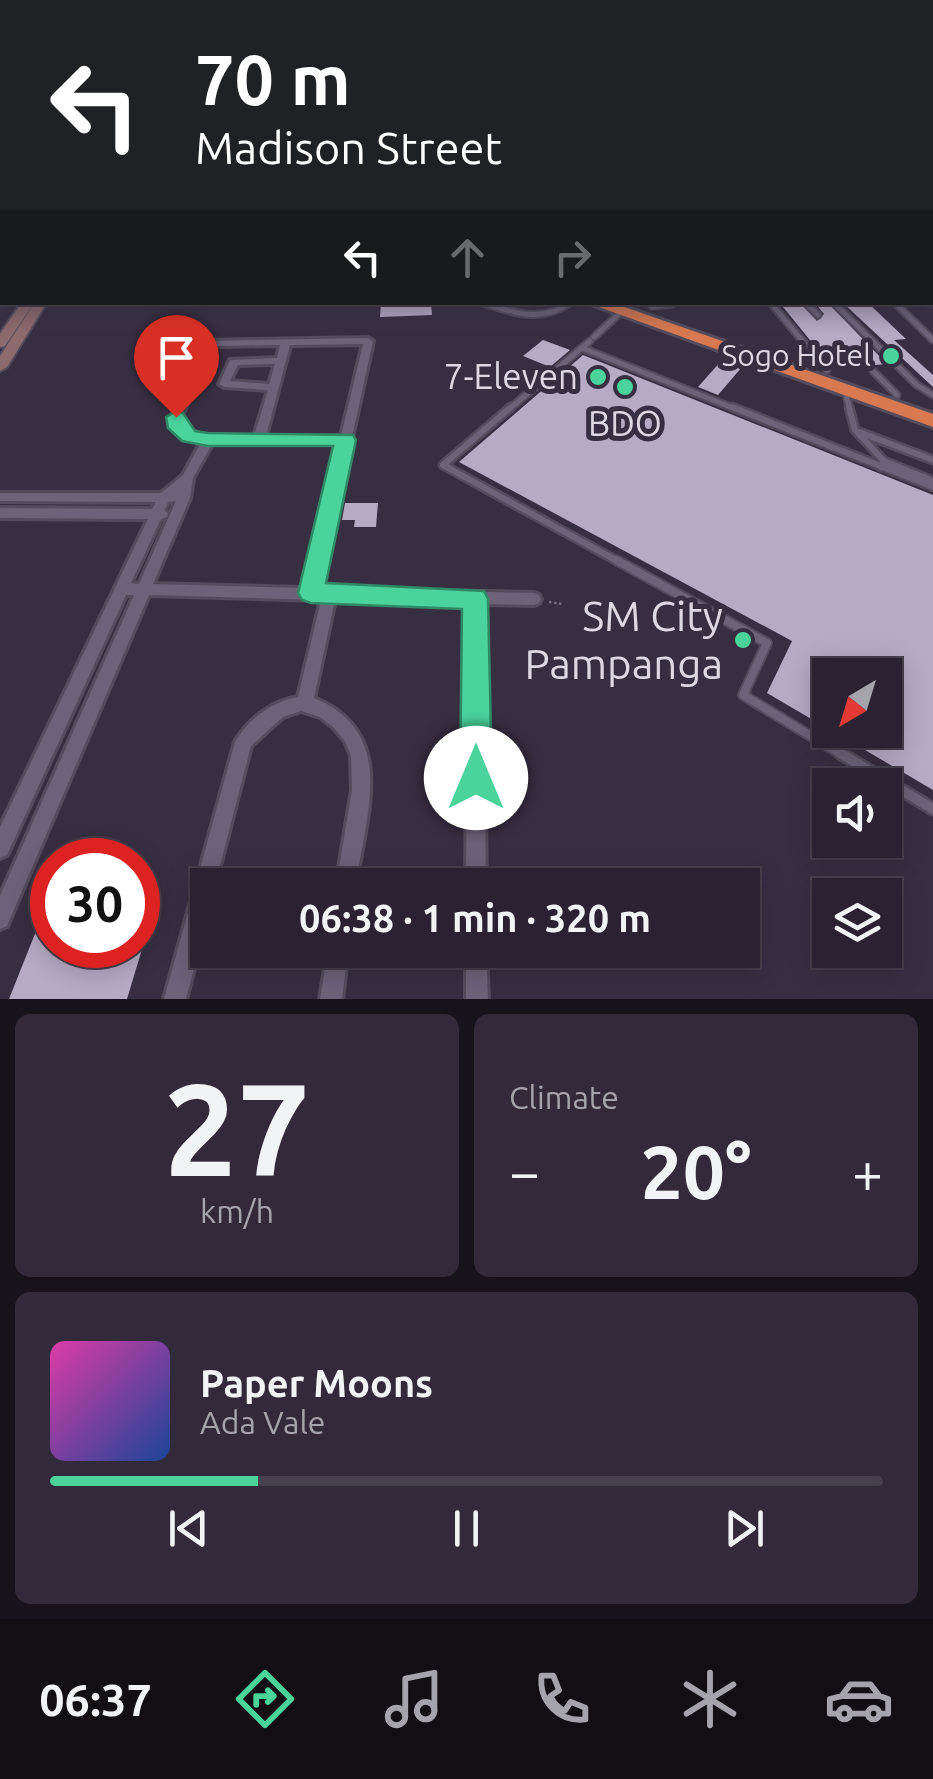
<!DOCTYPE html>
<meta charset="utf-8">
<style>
:root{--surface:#2a2232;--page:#322a3a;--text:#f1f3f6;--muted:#a5a4ac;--line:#463f4d;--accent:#4ad49c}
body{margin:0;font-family:Ubuntu,sans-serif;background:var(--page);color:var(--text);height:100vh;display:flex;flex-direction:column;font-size:38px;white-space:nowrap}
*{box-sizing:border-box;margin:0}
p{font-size:32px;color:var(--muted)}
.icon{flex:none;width:55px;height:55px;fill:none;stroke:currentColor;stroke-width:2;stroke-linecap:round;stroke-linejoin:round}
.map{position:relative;height:999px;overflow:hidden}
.details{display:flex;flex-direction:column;gap:15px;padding:15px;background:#17131c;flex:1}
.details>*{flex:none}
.banner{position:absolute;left:0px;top:0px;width:935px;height:305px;box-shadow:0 5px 25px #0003,0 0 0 2px var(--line);background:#202124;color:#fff;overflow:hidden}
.needle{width:65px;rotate:218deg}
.tools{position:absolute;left:812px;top:658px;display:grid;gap:20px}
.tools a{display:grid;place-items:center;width:90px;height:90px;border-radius:0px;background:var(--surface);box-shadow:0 5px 25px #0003,0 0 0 2px var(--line);font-size:50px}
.speed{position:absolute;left:30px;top:838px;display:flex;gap:20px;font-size:50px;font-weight:700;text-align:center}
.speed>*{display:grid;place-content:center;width:130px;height:130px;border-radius:50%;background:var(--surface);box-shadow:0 5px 25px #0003,0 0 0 2px var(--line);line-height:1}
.speed .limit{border:15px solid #d22;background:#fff;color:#111}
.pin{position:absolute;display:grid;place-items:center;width:85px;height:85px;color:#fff;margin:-102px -42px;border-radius:50% 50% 50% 0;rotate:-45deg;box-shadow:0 0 10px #0007}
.pin .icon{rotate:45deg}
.me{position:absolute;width:110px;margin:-55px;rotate:0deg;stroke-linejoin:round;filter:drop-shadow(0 0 8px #0008)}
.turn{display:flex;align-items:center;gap:35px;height:210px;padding:0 30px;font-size:45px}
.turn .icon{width:130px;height:130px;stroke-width:2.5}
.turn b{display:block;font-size:70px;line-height:85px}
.lanes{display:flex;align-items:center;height:95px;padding:0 30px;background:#0003;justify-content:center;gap:50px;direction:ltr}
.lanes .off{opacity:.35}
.big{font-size:75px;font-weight:700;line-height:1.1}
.details .card{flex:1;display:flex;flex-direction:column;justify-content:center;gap:15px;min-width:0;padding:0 35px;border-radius:15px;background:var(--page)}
.details .dial{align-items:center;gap:0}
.dial b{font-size:130px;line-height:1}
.song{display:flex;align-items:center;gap:30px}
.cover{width:120px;height:120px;border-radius:15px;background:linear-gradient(135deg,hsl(320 70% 55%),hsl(220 70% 35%))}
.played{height:10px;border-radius:5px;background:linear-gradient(90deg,var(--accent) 25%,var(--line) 25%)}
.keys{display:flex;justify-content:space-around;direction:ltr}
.heat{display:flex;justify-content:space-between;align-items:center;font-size:55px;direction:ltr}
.details .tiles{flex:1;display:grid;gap:15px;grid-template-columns:1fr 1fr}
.card:last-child{grid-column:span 2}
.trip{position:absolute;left:190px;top:868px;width:570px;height:100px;border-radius:0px;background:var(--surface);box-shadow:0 5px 25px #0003,0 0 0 2px var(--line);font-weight:700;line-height:100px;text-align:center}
.tabs{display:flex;height:160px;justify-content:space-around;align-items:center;background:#110e14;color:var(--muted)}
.tabs .icon{width:70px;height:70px}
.tabs .active{color:var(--accent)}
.tabs b{font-size:45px;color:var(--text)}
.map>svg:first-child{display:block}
.building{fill:#b7abc4}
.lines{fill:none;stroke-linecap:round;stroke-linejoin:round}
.lane-far3-casing{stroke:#544c5d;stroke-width:9}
.lane-far2-casing{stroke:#544c5d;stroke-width:11}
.lane-far1-casing{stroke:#544c5d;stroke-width:12}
.lane-casing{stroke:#544c5d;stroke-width:15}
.street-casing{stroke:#544c5d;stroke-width:6}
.secondary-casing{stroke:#544c5d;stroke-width:4}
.highway-casing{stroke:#544c5d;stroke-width:6}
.path{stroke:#766e7f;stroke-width:2.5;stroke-dasharray:2.5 2.5;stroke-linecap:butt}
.lane-far3{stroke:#6d6379;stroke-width:5}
.lane-far2{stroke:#6d6379;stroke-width:6}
.lane-far1{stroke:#6d6379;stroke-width:8}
.lane{stroke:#6d6379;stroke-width:10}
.street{fill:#6d6379;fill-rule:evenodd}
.secondary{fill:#8d6a6d;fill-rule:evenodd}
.highway{fill:#d87951;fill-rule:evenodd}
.route{fill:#4ad49c;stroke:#308a65;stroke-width:2.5}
.poi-dot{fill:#4ad49c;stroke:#382e42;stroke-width:4}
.labels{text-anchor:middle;stroke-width:10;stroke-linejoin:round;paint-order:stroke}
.far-poi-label{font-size:30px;fill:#ded8e5;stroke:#382e42;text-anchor:end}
.poi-label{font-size:35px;fill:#ded8e5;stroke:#382e42;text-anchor:end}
.near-poi-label{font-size:42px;fill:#ded8e5;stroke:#382e42;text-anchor:end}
</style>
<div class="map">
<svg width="933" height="999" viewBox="0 0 933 999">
<rect width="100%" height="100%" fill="#382e42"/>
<path class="building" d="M381,302h50l1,13 -52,2z
M779,302h20l18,19 7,-7 -10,-12h13l60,62 -35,3 -17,-18 -17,1z
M842,302h25l39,37 -12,1 39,35v12z
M543,340l27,10 -20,17 -27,-11z
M583,355l350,140v295l-102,-60h54v-55h-55v55l-63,-37 25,-52 -333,-179z
M722,360l20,7 -24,28 -20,-8z
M345,503h33l-2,24h-22l1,-7h-13z
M52,891v54h86v-40l17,1 -28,93h-118z"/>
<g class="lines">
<defs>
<path id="lane-far3" d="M479,302c32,10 63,22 92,0
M770,302l57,68
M805,302l13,13
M833,302l84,83 16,10
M894,302l39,38
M652,306l20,-2
M594,337l27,-25
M582,348l156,62
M873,371l24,24
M845,391l5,19
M508,410l82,-69"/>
<path id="lane-far2" d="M511,407l-68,58 178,98
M732,407l201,80
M849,407l6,23 29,31 -3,6
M859,432l74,28
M884,461l49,20"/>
<path id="lane-far1" d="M616,560l151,83 -24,52 101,61"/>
<path id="lane" d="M840,753l93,56"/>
<path id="street" d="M932,193h1v3h-1z
M0,226h2v5h-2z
M932,257h1v5h-1z
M368,338l5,3 -54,247 215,5 5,2 2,4 -2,4 -5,2 -52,-1 4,281h-20l2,-282 -133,-3 -21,98c85,35 51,117 42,187h-20l16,-95 -1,-34 -6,-15 -11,-13 -14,-11 -19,-6 -18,6 -32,29 -36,139h-7v31l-22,83h-22l71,-257c13,-23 38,-41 63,-45l23,-97 -172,-5 -142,331 -7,3v-33l134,-301h-8l-119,260 -7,3v-31l148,-308 -148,-1v-10l152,1 4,-7 -156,-1v-8h161l22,-18 18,-33 -21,-8 -9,-17 36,-76zM363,344l-22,92h-75l24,-91zM280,345l-3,13 -47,2 -11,24 5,3 44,3 -14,46c-24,0 -62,8 -73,-19l33,-71zM275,364l-6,20 -39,-3 8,-16zM212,444h127l-34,144 -152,-4 37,-86 3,-20zM176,501l-37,83 -8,-1 30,-64 6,-2 1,-3 -3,-4 3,-8z
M328,950h20l-6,49h-22z
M466,950h20l2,49h-22z"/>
<path id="secondary" d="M22,302l12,1 -29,43 -5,1v-13z
M35,302h12l-40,65 -7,4v-15z"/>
<path id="highway" d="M585,302h25l323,112v13z"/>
</defs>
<use href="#lane-far3" class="lane-far3-casing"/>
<use href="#lane-far2" class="lane-far2-casing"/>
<use href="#lane-far1" class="lane-far1-casing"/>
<use href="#lane" class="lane-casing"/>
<use href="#street" class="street-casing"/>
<use href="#secondary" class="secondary-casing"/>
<use href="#highway" class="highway-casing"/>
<path class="path" d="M549,602l13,2"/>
<use href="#lane-far3" class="lane-far3"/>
<use href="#lane-far2" class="lane-far2"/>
<use href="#lane-far1" class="lane-far1"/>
<use href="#lane" class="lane"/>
<use href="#street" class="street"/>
<use href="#secondary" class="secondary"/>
<use href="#highway" class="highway"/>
</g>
<linearGradient id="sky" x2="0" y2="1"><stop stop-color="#1f1924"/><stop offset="0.58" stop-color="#4d4c65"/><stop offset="1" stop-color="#4d4c65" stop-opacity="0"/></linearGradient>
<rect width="933" height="333" fill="url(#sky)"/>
<path class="route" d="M176,411l7,2 12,18 13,2 145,2 3,5 -30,143 158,8 4,8 4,179 -5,11 -11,5 -11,-5 -5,-11 2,-169 -151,-6 -9,-3 -4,-7 35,-147h-125l-26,-5 -14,-13 -2,-11z"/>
<g class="poi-dot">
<circle cx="891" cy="356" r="10"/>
<circle cx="598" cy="377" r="10"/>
<circle cx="625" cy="387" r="10"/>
<circle cx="743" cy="640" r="10"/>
</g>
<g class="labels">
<g class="far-poi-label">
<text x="871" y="366">Sogo Hotel</text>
</g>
<g class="poi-label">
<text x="578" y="389">7-Eleven</text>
<text x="625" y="436" text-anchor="middle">BDO</text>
</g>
<g class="near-poi-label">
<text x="723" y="631">SM City<tspan x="723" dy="48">Pampanga</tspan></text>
</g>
</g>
</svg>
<div class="tools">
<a><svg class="needle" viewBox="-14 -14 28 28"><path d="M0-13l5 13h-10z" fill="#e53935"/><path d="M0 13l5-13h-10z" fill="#a5a4ac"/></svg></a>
<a><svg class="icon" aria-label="sound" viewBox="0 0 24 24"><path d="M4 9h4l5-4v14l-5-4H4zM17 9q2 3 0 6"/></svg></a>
<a><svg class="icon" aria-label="layers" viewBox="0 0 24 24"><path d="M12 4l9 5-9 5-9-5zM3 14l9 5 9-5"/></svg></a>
</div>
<div class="speed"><div class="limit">30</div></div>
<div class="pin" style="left:176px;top:417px;background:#d93025"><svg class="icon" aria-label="arrive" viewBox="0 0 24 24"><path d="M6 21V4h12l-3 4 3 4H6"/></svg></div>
<svg class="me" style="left:476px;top:778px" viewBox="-20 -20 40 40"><circle r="19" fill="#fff"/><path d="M0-13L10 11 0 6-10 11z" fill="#4ad49c"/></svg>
<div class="trip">06:38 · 1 min · 320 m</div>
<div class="banner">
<div class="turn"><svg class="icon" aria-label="left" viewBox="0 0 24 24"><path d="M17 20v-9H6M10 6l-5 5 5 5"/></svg><div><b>70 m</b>Madison Street</div></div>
<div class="lanes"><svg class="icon" aria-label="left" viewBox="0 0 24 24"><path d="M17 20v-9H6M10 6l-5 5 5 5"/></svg><svg class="icon off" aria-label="ahead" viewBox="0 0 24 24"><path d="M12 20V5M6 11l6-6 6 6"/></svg><svg class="icon off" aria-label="right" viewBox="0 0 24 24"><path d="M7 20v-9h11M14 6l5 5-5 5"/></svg></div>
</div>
</div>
<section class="details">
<div class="tiles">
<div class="card dial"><b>27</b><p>km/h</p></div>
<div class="card"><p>Climate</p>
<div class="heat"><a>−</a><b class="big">20°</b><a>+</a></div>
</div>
<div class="card">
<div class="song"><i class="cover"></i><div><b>Paper Moons</b><p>Ada Vale</p></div></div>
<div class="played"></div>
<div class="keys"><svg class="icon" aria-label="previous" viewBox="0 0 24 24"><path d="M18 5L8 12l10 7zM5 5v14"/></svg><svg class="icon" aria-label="pause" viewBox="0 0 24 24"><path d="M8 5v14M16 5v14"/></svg><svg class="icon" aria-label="next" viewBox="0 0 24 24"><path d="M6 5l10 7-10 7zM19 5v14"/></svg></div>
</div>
</div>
</section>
<nav class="tabs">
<b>06:37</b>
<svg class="icon active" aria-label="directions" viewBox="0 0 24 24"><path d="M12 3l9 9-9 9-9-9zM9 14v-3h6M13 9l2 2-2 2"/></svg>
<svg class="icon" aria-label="music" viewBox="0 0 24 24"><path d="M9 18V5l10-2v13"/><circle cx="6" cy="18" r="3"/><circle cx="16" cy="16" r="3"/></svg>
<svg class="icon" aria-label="phone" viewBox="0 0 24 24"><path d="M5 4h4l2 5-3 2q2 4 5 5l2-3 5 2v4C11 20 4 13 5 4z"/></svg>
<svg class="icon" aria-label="climate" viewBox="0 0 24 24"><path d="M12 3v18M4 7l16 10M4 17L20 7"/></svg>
<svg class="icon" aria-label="car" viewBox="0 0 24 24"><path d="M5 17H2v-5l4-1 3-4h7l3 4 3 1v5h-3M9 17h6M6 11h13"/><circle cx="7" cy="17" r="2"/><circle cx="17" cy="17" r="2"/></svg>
</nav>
